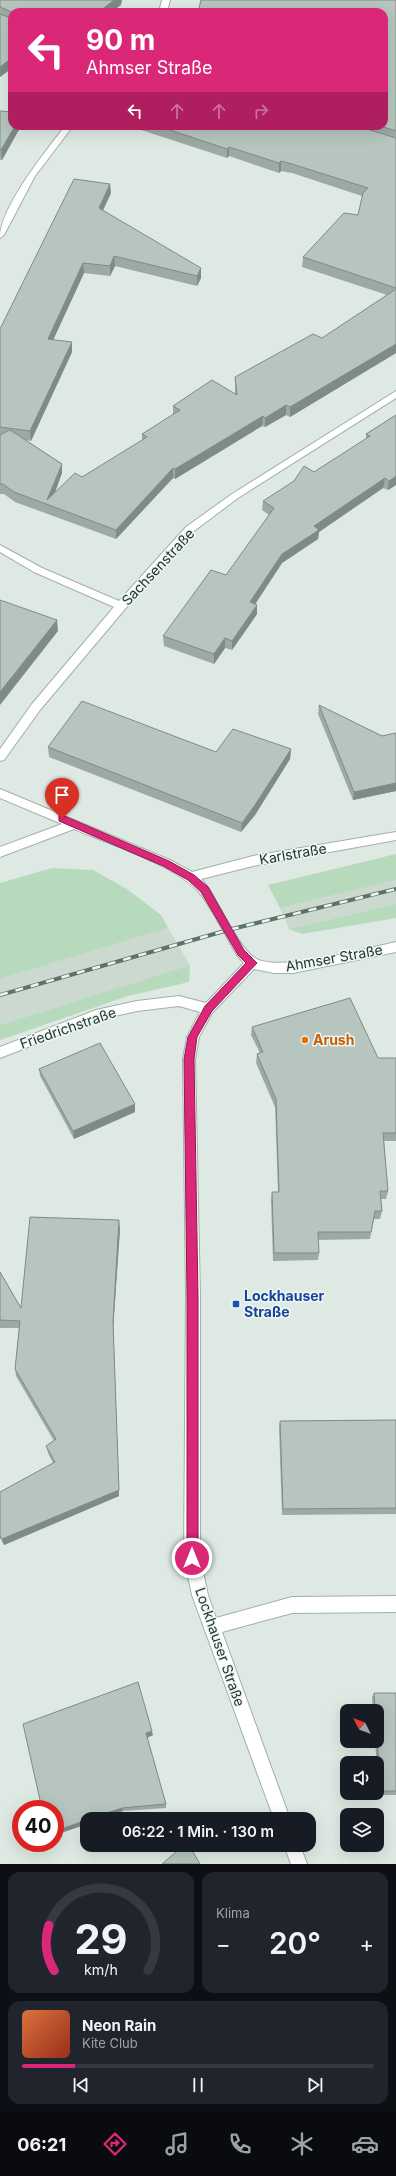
<!DOCTYPE html>
<html lang="de">
<meta charset="utf-8">
<style>
:root{--surface:#171b24;--page:#20242c;--text:#f1f3f6;--muted:#9ea1a6;--line:#363941;--accent:#db2777}
body{margin:0;font-family:Inter,sans-serif;background:var(--page);color:var(--text);height:100vh;display:flex;flex-direction:column;font-size:15px;white-space:nowrap}
*{box-sizing:border-box;margin:0}
p{font-size:13px;color:var(--muted)}
.icon{flex:none;width:22px;height:22px;fill:none;stroke:currentColor;stroke-width:2;stroke-linecap:round;stroke-linejoin:round}
.map{position:relative;height:1864px;overflow:hidden}
.sheet{display:flex;flex-direction:column;gap:8px;padding:8px;background:#0d0f14;flex:1}
.sheet>*{flex:none}
.hud{position:absolute;left:8px;top:8px;width:380px;height:122px;border-radius:12px;box-shadow:0 4px 16px #0002;background:#db2777;color:#fff;overflow:hidden}
.needle{width:26px;rotate:312deg}
.tools{position:absolute;left:340px;top:1704px;display:grid;gap:8px}
.tools a{display:grid;place-items:center;width:44px;height:44px;border-radius:8px;background:var(--surface);box-shadow:0 4px 16px #0002;font-size:20px}
.speed{position:absolute;left:12px;top:1800px;display:flex;gap:8px;font-size:20px;font-weight:700;text-align:center}
.speed>*{display:grid;place-content:center;width:52px;height:52px;border-radius:50%;background:var(--surface);box-shadow:0 4px 16px #0002;line-height:1}
.speed .limit{border:6px solid #d22;background:#fff;color:#111}
.pin{position:absolute;display:grid;place-items:center;width:34px;height:34px;color:#fff;margin:-41px -17px;border-radius:50% 50% 50% 0;rotate:-45deg;box-shadow:0 0 4px #0007}
.pin .icon{rotate:45deg}
.me{position:absolute;width:44px;margin:-22px;rotate:0deg;stroke-linejoin:round;filter:drop-shadow(0 0 3px #0008)}
.turn{display:flex;align-items:center;gap:14px;height:84px;padding:0 12px;font-size:18px}
.turn .icon{width:52px;height:52px;stroke-width:2.5}
.turn b{display:block;font-size:28px;line-height:34px}
.lanes{display:flex;align-items:center;height:38px;padding:0 12px;background:#0003;justify-content:center;gap:20px;direction:ltr}
.lanes .off{opacity:.35}
.big{font-size:30px;font-weight:600;line-height:1.1}
.sheet .card{flex:1;display:flex;flex-direction:column;justify-content:center;gap:6px;min-width:0;padding:0 14px;border-radius:12px;background:var(--page)}
.sheet .dial{align-items:center;gap:0}
.dial svg{height:104px;overflow:visible;fill:none;stroke:var(--line);stroke-width:7;stroke-linecap:round;text-anchor:middle}
.dial text{fill:var(--text);stroke:none}
.song{display:flex;align-items:center;gap:12px}
.cover{width:48px;height:48px;border-radius:6px;background:linear-gradient(135deg,hsl(20 70% 55%),hsl(10 70% 35%))}
.played{height:4px;border-radius:2px;background:linear-gradient(90deg,var(--accent) 15%,var(--line) 15%)}
.keys{display:flex;justify-content:space-around;direction:ltr}
.heat{display:flex;justify-content:space-between;align-items:center;font-size:22px;direction:ltr}
.sheet .tiles{flex:1;display:grid;gap:8px;grid-template-columns:1fr 1fr}
.card:last-child{grid-column:span 2}
.trip{position:absolute;left:80px;top:1812px;width:236px;height:40px;border-radius:12px;background:var(--surface);box-shadow:0 4px 16px #0002;font-weight:600;line-height:40px;text-align:center}
.tabs{display:flex;height:64px;justify-content:space-around;align-items:center;background:#090b0e;color:var(--muted)}
.tabs .icon{width:28px;height:28px}
.tabs .on{color:var(--accent)}
.tabs b{font-size:18px;color:var(--text)}
.map>svg:first-child{display:block}
.built{fill:#ccd9d1}
.green{fill:#b7dabc}
.lines{fill:none;stroke-linecap:round;stroke-linejoin:round}
.minor-casing{stroke:#a1b0a9;stroke-width:2}
.minor{fill:#fff;fill-rule:evenodd}
.rail-casing{stroke:#5a746a;stroke-width:4}
.rail{stroke:#eef6f1;stroke-width:2.5;stroke-dasharray:8;stroke-linecap:butt}
.wall{fill:#9daaa3}
.shaded-wall{fill:#7f8b85}
.building{fill:#b6c6be;stroke:#7f8b85}
.route{fill:#db2777;stroke:#8e194d}
.food-dot{fill:#e8710a;stroke:#eef6f1;stroke-width:1.5}
.transit-dot{fill:#1a4fb4;stroke:#eef6f1;stroke-width:1.5}
.labels{text-anchor:middle;stroke-width:3;stroke-linejoin:round;paint-order:stroke}
.street-label{font-size:14px;fill:#20382f;stroke:#eef6f1}
.food-label{font-size:14px;font-weight:bold;fill:#c56008;stroke:#eef6f1;text-anchor:start}
.transit-label{font-size:14px;font-weight:bold;fill:#164399;stroke:#eef6f1;text-anchor:start}
</style>
<div class="map">
<svg width="396" height="1864" viewBox="0 0 396 1864">
<rect width="100%" height="100%" fill="#dee9e3"/>
<path class="built" d="M396,880v24l-107,25 -9,-21z
M168,928l22,37 -190,60v-46z"/>
<path class="green" d="M396,854v26l-116,28 -12,-23z
M52,868l41,2 34,19 34,26 7,13 -168,51v-96z
M396,904v14l-94,16 -13,-5z
M190,965l-1,17 -61,14 -128,44v-15z"/>
<g class="lines">
<defs>
<path id="minor" d="M162,0h8l-3,12h-8z
M65,126h8l-38,50 -31,59 -4,3c0,-31 46,-87 65,-112z
M396,391v7l-158,100 -44,33 -69,78 -85,101 -36,50 -4,1v-12l32,-45 82,-97 -80,-35 -34,-20v-7l42,23 77,33 67,-74 46,-33z
M0,789l170,71 22,12 61,-16 143,-24v8l-143,26 -52,13 7,8c11,17 31,61 47,71 22,15 113,-10 141,-16v10l-103,21h-19l-20,-4 -42,44 -13,24 -4,22 5,237v262l8,37 8,23 76,-21 104,-1v16l-104,1 -70,19 68,187h-16l-82,-224 -8,-37 2,-262 -3,-237 4,-22 13,-25 -21,-6 -42,5 -40,9 -97,38v-11l96,-37 41,-9 42,-5 27,7 38,-40 -7,-8c-11,-18 -25,-47 -38,-63 -24,-27 -90,-48 -125,-63l-74,28v-10l62,-23 -62,-26z
M284,1845h16l7,19h-16z"/>
</defs>
<use href="#minor" class="minor-casing"/>
<use href="#minor" class="minor"/>
<defs>
<path id="rail" d="M0,995l228,-65 168,-41"/>
</defs>
<use href="#rail" class="rail-casing"/>
<use href="#rail" class="rail"/>
</g>
<path class="wall" d="M0,0l121,5 -10,7h-99v56l-12,9z
M396,0v353l-106,64 -4,-2 -21,12 -3,-1 -87,53 -2,-1 -57,61 -101,-37 -11,-8h-4v-165l111,-136 -8,18 98,67 -4,8 -82,-20 -5,10 -26,-3 -31,67 19,12 -41,89 -5,-1 36,24v9l-7,20 27,-16 60,-37v-6l31,-19v-9l62,-12v-17l87,-39 65,-43 -85,-28 1,-10 55,-42 4,-19 -70,-23 -11,-2 -2,2 -50,-17 -2,2 -98,-32h255z
M0,111l12,15h9l-19,34h-2z
M396,415v70l-8,5 -5,-2 -64,44 -1,7 -36,24 -27,41 2,1v9l-25,36 -7,-2 -11,16 -50,-18 -1,-10 63,-61 43,-60 -7,-5 1,-9 51,-29 52,-33v-5z
M319,705l63,31 14,-3v58l-43,9 -35,-86z
M48,747l168,5 75,-3 -1,10 -35,56 -14,17 -192,-75z
M252,1027l126,31h18v83h-12l4,50 -2,8h-5l1,12 -2,8h-6l-4,20 -52,1 1,13 -1,7 -45,1 -2,-61 1,-8h6l-3,-85 -19,-44 1,-9 3,-1 -9,-18z
M39,1069l96,43 -61,27 -34,-63z
M120,1229l-7,101 6,166 -115,49 -4,-7v-46l53,-29 -5,-10 -2,-7 8,-5 -38,-65 -1,-7 4,-41h-19v-56l21,36z
M396,1420v94l-114,1 -3,-87 1,-7z
M374,1693h22v102h-17l-4,-54h2v-30h-4l-1,-14z
M23,1724l130,11 -6,3 19,66v4l-43,3 -22,8h-14v5l-32,11v-26z"/>
<path class="shaded-wall" d="M114,0h8l-1,5 -10,7h-12z
M12,58v10l-12,9v-10z
M15,126h6l-19,34 -1,-10z
M229,147v9l-2,2v-9z
M281,161v10l-2,2v-10z
M110,184l1,9 -12,25v-10z
M114,256l1,10 -5,10v-10z
M83,263l1,10 -35,76 -1,-10z
M201,268v10l-4,8v-10z
M72,342v10l-41,89 -1,-10z
M396,344v9l-106,64v-10z
M286,405v10l-21,12v-9z
M263,416l-1,10 -87,53v-10z
M62,464v9l-12,32 -3,-5z
M173,468v10l-57,61v-9z
M396,476v9l-8,5 1,-9z
M385,478l-2,10 -64,44 -1,7 -36,24 -32,49v-10l32,-48 32,-28z
M257,605v9l-25,36v-9z
M57,620l1,11 -58,74v-13z
M225,638v10l-11,16v-10z
M291,749l-1,10 -35,56 -14,17 1,-9z
M396,783v8l-43,9 1,-8z
M135,1104v8l-61,27 -1,-8z
M119,1220l1,9 -7,101 6,166 -115,49 -2,-6 117,-49 -6,-168z
M152,1731l1,4 -7,3v-5z
M122,1808l1,3 -22,8h-12z
M87,1820v4l-32,11v-4z"/>
<path class="building" d="M0,0h114l-15,12h-22l-3,-1 -2,1h-60l-12,-5z
M201,0h195v131l-15,-5h3v-114h-186z
M0,14l11,4 1,-1v41l-12,9z
M0,111l12,1v14h3l-14,24h-1z
M158,126h199l39,12v150l-93,-31 41,-44 14,2 5,-22 5,-5 -76,-24 -11,-3 -2,2 -50,-16 -2,2z
M74,179l36,5 -11,24 102,60 -4,8 -83,-20 -4,10 -27,-3 -35,76 24,3 -42,89 -30,-4v-98z
M396,289v55l-106,63 -4,-2 -21,13 -2,-2 -88,53 -2,-1 -57,62 -102,-38 -11,-8h-3v-49l10,-5 52,34 -15,36 28,-27 7,4 65,-40 -5,-3 38,-24 -7,-4 39,-26 25,15 -2,-18 78,-43 9,4z
M396,415v61l-7,5 -4,-3 -71,48 5,4 -37,24 -32,48 7,3 -25,36 -7,-3 -11,16 -51,-18 48,-66 15,5 48,-67 -11,-7 31,-20 10,-15 10,6 56,-36 -4,-2z
M0,600l57,20 -57,72z
M82,701l134,51 17,-23 58,20 -36,56 -13,18 -194,-76z
M319,705l63,31 14,-3v50l-42,9z
M350,998l28,60h18v75h-13l5,58h-8l2,20h-7l-4,21h-53l1,21h-45l-2,-61h7l-3,-93 -19,-45 6,-2 -11,-25z
M100,1043l35,61 -62,27 -34,-62z
M30,1217l89,3 -6,102 6,168 -117,49 -2,-3v-44l55,-30 -9,-16 10,-7 -41,-70 5,-48 -20,-1v-48l21,36z
M396,1420v88l-113,1 -3,-88z
M138,1682l14,49 -6,2 20,71 -44,4 -33,11h-2v1l-32,11v-22h-13l-19,-85z
M374,1693h22v98h-15l-4,-53v-27h-2z
M184,1845h5l11,19h-38z"/>
<path class="route" d="M62,815l107,46 25,14 14,12 36,63 13,13 -45,48 -15,26 -3,22 4,237v262l-2,4 -4,2 -4,-2 -1,-4v-262l-3,-237 4,-22 17,-31 41,-43 -8,-8 -37,-63 -13,-12 -25,-14 -104,-45v-5z"/>
<circle class="food-dot" cx="305" cy="1040" r="4"/>
<rect class="transit-dot" x="232" y="1300" width="8" height="8" rx="2"/>
<g class="labels">
<g class="street-label">
<text transform="translate(158 567) rotate(-47)" y="5">Sachsenstraße</text>
<text transform="translate(293 854) rotate(-10)" y="5">Karlstraße</text>
<text transform="translate(334 958) rotate(-10)" y="5">Ahmser Straße</text>
<text transform="translate(68 1028) rotate(-19)" y="5">Friedrichstraße</text>
<text transform="translate(220 1647) rotate(71)" y="5">Lockhauser Straße</text>
</g>
<g class="food-label">
<text x="313" y="1045">Arush</text>
</g>
<g class="transit-label">
<text x="244" y="1301">Lockhauser<tspan x="244" dy="16">Straße</tspan></text>
</g>
</g>
</svg>
<div class="tools">
<a><svg class="needle" viewBox="-14 -14 28 28"><path d="M0-13l5 13h-10z" fill="#e53935"/><path d="M0 13l5-13h-10z" fill="#9ea1a6"/></svg></a>
<a><svg class="icon" aria-label="sound" viewBox="0 0 24 24"><path d="M4 9h4l5-4v14l-5-4H4zM17 9q2 3 0 6"/></svg></a>
<a><svg class="icon" aria-label="layers" viewBox="0 0 24 24"><path d="M12 4l9 5-9 5-9-5zM3 14l9 5 9-5"/></svg></a>
</div>
<div class="speed"><div class="limit">40</div></div>
<div class="pin" style="left:62px;top:819px;background:#d93025"><svg class="icon" aria-label="arrive" viewBox="0 0 24 24"><path d="M6 21V4h12l-3 4 3 4H6"/></svg></div>
<svg class="me" style="left:192px;top:1558px" viewBox="-20 -20 40 40"><circle r="17" fill="#db2777" stroke="#fff" stroke-width="3"/><path d="M0-11L8 9 0 5-8 9z" fill="#fff"/></svg>
<div class="trip">06:22 · 1 Min. · 130 m</div>
<div class="hud">
<div class="turn"><svg class="icon" aria-label="left" viewBox="0 0 24 24"><path d="M17 20v-9H6M10 6l-5 5 5 5"/></svg><div><b>90 m</b>Ahmser Straße</div></div>
<div class="lanes"><svg class="icon" aria-label="left" viewBox="0 0 24 24"><path d="M17 20v-9H6M10 6l-5 5 5 5"/></svg><svg class="icon off" aria-label="ahead" viewBox="0 0 24 24"><path d="M12 20V5M6 11l6-6 6 6"/></svg><svg class="icon off" aria-label="ahead" viewBox="0 0 24 24"><path d="M12 20V5M6 11l6-6 6 6"/></svg><svg class="icon off" aria-label="right" viewBox="0 0 24 24"><path d="M7 20v-9h11M14 6l5 5-5 5"/></svg></div>
</div>
</div>
<section class="sheet">
<div class="tiles">
<div class="card dial"><svg viewBox="0 0 100 80">
<path d="M14 69A42 42 0 1 1 86 69"/>
<path d="M14 69A42 42 0 0 1 10 34" stroke="#db2777"/>
<text x="50" y="56" font-size="32" font-weight="700">29</text>
<text x="50" y="72" font-size="11">km/h</text>
</svg></div>
<div class="card"><p>Klima</p>
<div class="heat"><a>−</a><b class="big">20°</b><a>+</a></div>
</div>
<div class="card">
<div class="song"><i class="cover"></i><div><b>Neon Rain</b><p>Kite Club</p></div></div>
<div class="played"></div>
<div class="keys"><svg class="icon" aria-label="previous" viewBox="0 0 24 24"><path d="M18 5L8 12l10 7zM5 5v14"/></svg><svg class="icon" aria-label="pause" viewBox="0 0 24 24"><path d="M8 5v14M16 5v14"/></svg><svg class="icon" aria-label="next" viewBox="0 0 24 24"><path d="M6 5l10 7-10 7zM19 5v14"/></svg></div>
</div>
</div>
</section>
<nav class="tabs">
<b>06:21</b>
<svg class="icon on" aria-label="directions" viewBox="0 0 24 24"><path d="M12 3l9 9-9 9-9-9zM9 14v-3h6M13 9l2 2-2 2"/></svg>
<svg class="icon" aria-label="music" viewBox="0 0 24 24"><path d="M9 18V5l10-2v13"/><circle cx="6" cy="18" r="3"/><circle cx="16" cy="16" r="3"/></svg>
<svg class="icon" aria-label="phone" viewBox="0 0 24 24"><path d="M5 4h4l2 5-3 2q2 4 5 5l2-3 5 2v4C11 20 4 13 5 4z"/></svg>
<svg class="icon" aria-label="climate" viewBox="0 0 24 24"><path d="M12 3v18M4 7l16 10M4 17L20 7"/></svg>
<svg class="icon" aria-label="car" viewBox="0 0 24 24"><path d="M5 17H2v-5l4-1 3-4h7l3 4 3 1v5h-3M9 17h6M6 11h13"/><circle cx="7" cy="17" r="2"/><circle cx="17" cy="17" r="2"/></svg>
</nav>
